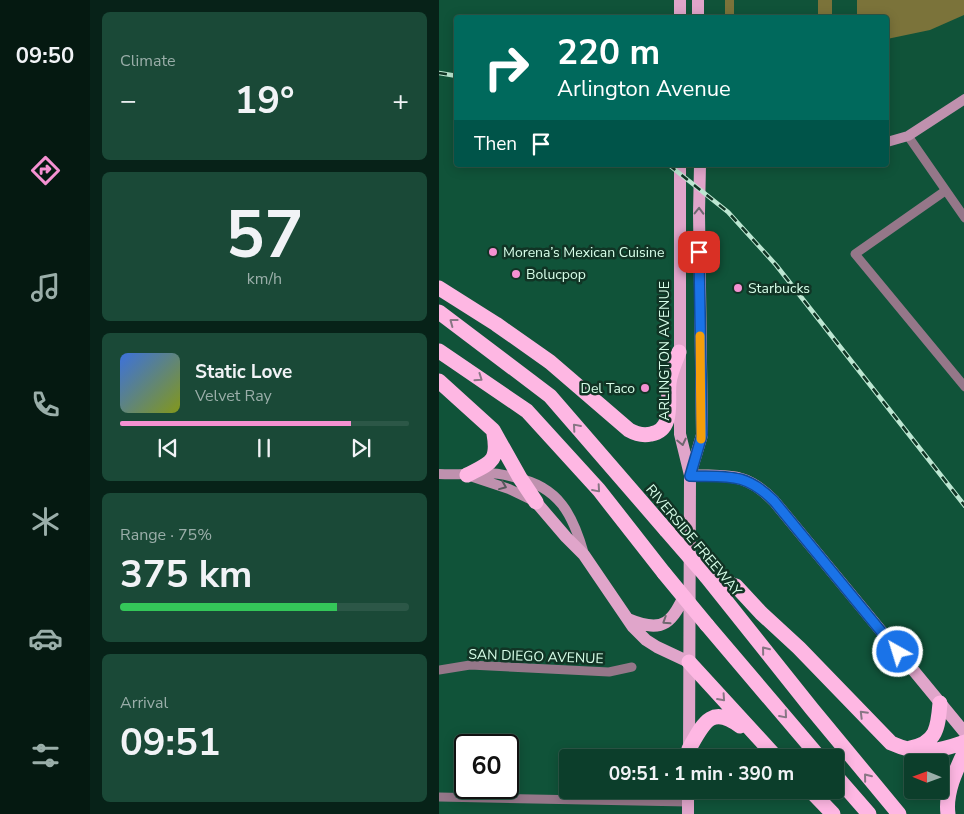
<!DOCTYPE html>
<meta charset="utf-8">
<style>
:root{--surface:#0c3e2b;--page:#1a4937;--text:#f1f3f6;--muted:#9aaea9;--line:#2c5747;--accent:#f591d2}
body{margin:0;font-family:"Nunito Sans",sans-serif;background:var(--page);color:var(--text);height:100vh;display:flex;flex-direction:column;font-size:19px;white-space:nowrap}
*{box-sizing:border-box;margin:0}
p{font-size:16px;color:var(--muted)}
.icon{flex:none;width:28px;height:28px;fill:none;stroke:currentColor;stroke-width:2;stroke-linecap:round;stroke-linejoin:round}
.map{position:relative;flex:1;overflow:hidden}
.details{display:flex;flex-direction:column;gap:12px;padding:12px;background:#072218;width:349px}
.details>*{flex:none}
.hud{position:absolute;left:15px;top:15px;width:435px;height:152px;border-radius:5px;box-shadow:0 2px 12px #0003,0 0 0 1px var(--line);background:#00695c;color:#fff;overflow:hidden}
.needle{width:32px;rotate:271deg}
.buttons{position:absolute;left:465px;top:754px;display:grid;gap:10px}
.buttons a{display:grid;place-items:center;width:45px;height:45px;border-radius:5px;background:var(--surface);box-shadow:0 2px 12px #0003,0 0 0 1px var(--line);font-size:25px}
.speed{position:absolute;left:15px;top:734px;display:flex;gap:10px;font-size:25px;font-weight:700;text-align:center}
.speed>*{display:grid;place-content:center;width:65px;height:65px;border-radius:50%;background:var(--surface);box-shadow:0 2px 12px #0003,0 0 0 1px var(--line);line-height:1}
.speed .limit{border:2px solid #111;border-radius:8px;background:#fff;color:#111}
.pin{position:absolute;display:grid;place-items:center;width:42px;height:42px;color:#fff;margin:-21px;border-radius:10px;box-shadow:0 2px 8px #0006}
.me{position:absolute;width:55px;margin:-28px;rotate:321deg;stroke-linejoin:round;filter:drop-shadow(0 0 4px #0008)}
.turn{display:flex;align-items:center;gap:18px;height:105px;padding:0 20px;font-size:22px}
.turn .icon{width:65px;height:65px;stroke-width:2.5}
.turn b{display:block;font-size:35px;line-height:42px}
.then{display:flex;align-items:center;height:48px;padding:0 20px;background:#0003;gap:10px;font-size:19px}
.big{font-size:38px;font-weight:700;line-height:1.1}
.details .card{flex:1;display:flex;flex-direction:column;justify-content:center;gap:8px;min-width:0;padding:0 18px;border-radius:8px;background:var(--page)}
.details .dial{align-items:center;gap:0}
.dial b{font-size:65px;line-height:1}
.song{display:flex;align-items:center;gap:15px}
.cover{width:60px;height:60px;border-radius:8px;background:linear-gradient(135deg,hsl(220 70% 55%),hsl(70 70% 35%))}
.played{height:5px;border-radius:2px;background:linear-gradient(90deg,var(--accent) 80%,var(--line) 80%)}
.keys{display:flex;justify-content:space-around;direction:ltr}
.heat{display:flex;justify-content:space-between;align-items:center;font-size:28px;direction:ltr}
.charge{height:8px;border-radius:4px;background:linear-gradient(90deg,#34c759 75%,var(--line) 0)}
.trip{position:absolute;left:120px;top:749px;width:285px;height:50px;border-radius:5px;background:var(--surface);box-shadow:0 2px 12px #0003,0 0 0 1px var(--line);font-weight:700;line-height:50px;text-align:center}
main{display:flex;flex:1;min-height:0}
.tab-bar{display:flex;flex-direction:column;width:90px;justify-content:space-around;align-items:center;background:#051911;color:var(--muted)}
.tab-bar .icon{width:35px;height:35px}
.tab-bar .active{color:var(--accent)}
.tab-bar b{font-size:22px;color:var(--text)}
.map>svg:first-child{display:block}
.green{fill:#7b733a}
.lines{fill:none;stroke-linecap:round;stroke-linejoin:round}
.street{stroke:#957789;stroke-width:9}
.secondary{stroke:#bf91ae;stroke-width:10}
.primary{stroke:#e0a5ca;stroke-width:12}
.highway{stroke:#feb7e3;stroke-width:15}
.rail-casing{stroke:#bce6d1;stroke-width:4.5}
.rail{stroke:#113425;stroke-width:2.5;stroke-dasharray:8;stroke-linecap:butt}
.highway-bridge{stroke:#feb7e3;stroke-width:15}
.oneway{stroke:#6e676f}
.oneway2{stroke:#887684}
.oneway3{stroke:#57595c}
.route-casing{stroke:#114b97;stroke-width:12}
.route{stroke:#1a73e8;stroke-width:9}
.slow{stroke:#f59e0b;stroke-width:9}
.poi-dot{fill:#f591d2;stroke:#113425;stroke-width:2}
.labels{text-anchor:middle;stroke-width:5;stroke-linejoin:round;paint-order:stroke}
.poi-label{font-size:14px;fill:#d7fee9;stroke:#113425;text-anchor:start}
.street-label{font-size:14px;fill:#d7fee9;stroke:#113425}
</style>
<main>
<nav class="tab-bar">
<b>09:50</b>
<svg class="icon active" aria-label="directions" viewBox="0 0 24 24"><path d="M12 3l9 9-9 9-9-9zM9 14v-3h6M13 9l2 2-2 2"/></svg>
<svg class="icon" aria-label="music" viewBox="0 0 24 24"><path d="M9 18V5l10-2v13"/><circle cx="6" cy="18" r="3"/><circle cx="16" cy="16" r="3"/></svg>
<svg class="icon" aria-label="phone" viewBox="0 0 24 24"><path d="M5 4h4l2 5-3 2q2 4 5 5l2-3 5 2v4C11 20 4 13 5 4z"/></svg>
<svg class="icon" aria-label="climate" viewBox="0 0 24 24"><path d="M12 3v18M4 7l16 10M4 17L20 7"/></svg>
<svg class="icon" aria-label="car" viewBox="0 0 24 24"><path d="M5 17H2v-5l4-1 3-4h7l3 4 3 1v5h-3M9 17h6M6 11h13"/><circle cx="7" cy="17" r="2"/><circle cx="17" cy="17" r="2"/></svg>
<svg class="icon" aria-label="filters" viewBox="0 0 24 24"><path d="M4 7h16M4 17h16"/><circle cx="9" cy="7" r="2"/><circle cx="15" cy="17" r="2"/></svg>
</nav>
<section class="details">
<div class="card"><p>Climate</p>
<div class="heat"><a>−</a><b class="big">19°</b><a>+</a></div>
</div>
<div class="card dial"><b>57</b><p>km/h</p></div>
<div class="card">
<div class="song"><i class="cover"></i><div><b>Static Love</b><p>Velvet Ray</p></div></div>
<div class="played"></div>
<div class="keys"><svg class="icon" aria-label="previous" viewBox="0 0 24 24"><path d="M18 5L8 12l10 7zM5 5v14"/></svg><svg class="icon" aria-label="pause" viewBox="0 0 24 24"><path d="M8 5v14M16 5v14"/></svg><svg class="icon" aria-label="next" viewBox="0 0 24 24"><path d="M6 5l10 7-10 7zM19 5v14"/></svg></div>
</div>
<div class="card"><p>Range · 75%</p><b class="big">375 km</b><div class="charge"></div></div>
<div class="card"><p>Arrival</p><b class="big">09:51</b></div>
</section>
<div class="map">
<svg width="526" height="814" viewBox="0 0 526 814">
<rect width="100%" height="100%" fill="#105339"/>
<path class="green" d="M286,0h9v17h-9z
M379,0h14v17h-14z
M418,0h107v15l-34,15 -43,9v-21l-30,-1z"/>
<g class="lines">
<path class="street" d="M469,136l57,82
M506,191l-90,63 110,133
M0,670l31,-5 139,7 23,-5
M0,797l249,5"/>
<path class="secondary" d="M448,142l21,-6 57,-37
M0,474c16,1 31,0 47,-1 10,0 21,2 31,5 42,9 56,37 67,76
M34,477l36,12 25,12"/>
<path class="primary" d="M259,0v18
M241,18v-18
M241,165v269l10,41 -1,283
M251,475c38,2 55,-4 84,26l191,232
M251,475l12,-40 -3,-222 1,-48
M97,502l30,35 18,18 49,72 13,13 11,7 32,15
M189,619c38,16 44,2 60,-30
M249,814v-24"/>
<path class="highway" d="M0,288l57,36 54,38 79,68c7,4 13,6 22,4 24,-4 16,-34 18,-51 1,-10 6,-21 10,-31
M0,312l111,84 116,134
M0,351l88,60 72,79 65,83
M0,381l54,49 27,48 16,24
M28,475c23,-12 32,-13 27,-41
M267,576l30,10 25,27 38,35 92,95c29,13 45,9 74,-1
M267,576l106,133 87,105
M268,625l113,133
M250,662l88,96
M471,748c27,-5 28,-21 30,-45
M250,749c14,-25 22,-45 51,-23
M396,775l34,39
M371,790l23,24
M509,814c-3,-21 8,-44 17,-63"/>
<defs>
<path id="rail" d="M0,73l18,3
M230,165l59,47 48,53 189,241"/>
</defs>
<use href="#rail" class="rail-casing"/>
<use href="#rail" class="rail"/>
<path class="highway-bridge" d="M227,530l40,46
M225,573l43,52"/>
</g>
<defs><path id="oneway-chevron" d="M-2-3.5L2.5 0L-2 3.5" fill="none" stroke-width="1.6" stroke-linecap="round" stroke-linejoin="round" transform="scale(1.25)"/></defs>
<g class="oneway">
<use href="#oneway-chevron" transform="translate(260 211) rotate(-89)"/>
<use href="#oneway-chevron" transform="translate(243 442) rotate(77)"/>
<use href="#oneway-chevron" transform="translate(227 621) rotate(147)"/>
</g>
<g class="oneway2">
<use href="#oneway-chevron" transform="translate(14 322) rotate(-143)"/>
<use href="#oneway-chevron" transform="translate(40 378) rotate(35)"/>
<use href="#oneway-chevron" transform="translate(137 427) rotate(-131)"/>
<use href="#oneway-chevron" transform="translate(158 489) rotate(49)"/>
<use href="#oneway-chevron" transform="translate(326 650) rotate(-129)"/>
<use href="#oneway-chevron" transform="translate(283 698) rotate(48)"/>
<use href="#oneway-chevron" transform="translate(424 714) rotate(-135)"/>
<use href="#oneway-chevron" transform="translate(345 715) rotate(49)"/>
<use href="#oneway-chevron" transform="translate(428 777) rotate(-129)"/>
</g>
<use class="oneway3" href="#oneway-chevron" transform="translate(64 486) rotate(22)"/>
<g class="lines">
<defs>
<path id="route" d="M260,252l3,183 -12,41c38,1 55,-4 84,25l124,151"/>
</defs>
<use href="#route" class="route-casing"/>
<use href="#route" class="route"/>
<path class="slow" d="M261,336l1,103"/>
</g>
<g class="poi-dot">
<circle cx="54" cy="252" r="5"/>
<circle cx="77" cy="274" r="5"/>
<circle cx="299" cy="288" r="5"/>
<circle cx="206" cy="388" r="5"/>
</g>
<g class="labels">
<g class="poi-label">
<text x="64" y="257">Morena’s Mexican Cuisine</text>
<text x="87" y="279">Bolucpop</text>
<text x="309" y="293">Starbucks</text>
<text x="196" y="393" text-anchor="end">Del Taco</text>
</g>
<g class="street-label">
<text transform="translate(225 351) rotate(-90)" y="5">ARLINGTON AVENUE</text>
<text transform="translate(255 540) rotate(50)" y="5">RIVERSIDE FREEWAY</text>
<text transform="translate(97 656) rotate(2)" y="5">SAN DIEGO AVENUE</text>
</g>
</g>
</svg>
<div class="buttons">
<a><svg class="needle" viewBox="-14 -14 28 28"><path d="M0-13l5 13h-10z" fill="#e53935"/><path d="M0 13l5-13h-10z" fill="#9aaea9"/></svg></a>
</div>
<div class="speed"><div class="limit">60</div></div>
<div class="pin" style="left:260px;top:252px;background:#d93025"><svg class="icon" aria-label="arrive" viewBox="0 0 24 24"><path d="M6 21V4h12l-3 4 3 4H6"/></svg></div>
<svg class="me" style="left:459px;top:652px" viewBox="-20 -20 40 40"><circle r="17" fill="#1a73e8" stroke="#fff" stroke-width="3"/><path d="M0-11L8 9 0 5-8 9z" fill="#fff"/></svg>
<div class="trip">09:51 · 1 min · 390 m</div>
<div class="hud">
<div class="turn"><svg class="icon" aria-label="right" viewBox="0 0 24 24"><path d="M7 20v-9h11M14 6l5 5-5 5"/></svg><div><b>220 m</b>Arlington Avenue</div></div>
<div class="then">Then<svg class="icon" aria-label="arrive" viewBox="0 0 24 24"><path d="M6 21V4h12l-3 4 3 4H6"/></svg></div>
</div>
</div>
</main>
